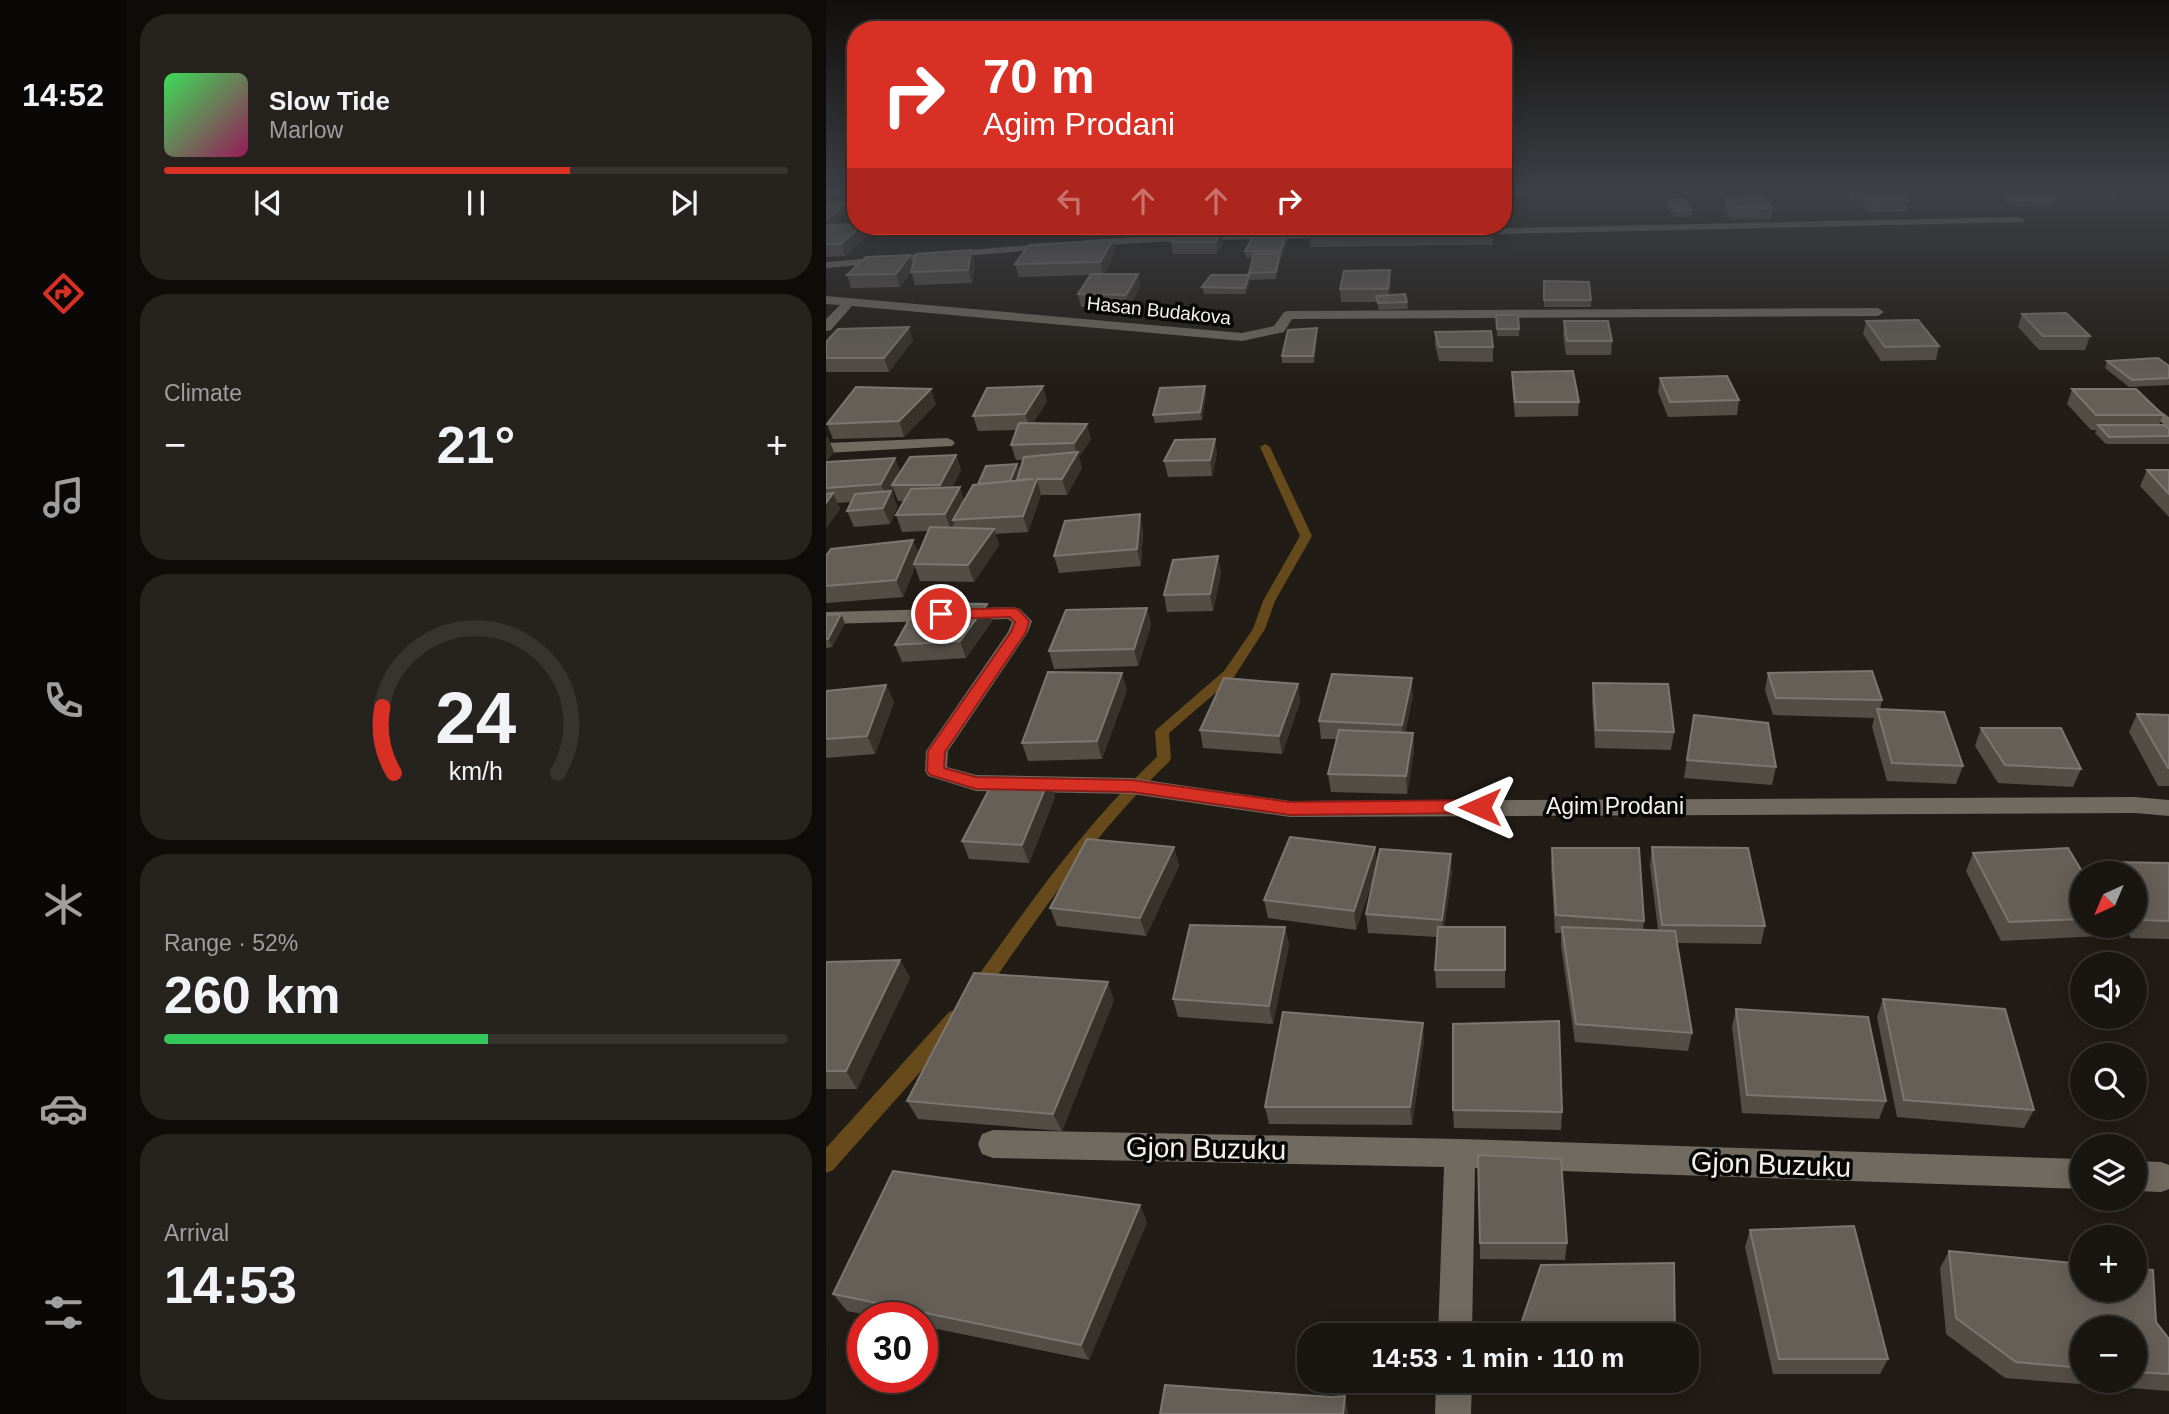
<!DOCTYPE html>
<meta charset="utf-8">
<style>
:root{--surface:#191510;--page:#26221e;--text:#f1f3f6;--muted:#9f9f9f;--line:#373430;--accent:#d93025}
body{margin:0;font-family:Helvetica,sans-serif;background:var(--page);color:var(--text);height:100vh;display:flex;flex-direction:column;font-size:26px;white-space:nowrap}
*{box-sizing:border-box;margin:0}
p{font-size:23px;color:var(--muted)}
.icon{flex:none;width:38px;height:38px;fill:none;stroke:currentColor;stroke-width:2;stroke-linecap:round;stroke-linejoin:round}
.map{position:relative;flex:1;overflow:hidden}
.side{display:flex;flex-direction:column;gap:14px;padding:14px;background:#0e0c09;width:700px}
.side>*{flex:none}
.banner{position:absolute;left:21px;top:21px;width:665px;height:214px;border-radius:28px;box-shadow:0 4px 18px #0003,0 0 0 2px var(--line);background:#d93025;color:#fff;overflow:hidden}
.needle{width:46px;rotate:224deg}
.buttons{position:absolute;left:1244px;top:861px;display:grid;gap:14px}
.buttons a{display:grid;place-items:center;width:77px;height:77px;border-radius:50%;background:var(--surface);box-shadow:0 4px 18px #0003,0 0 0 2px var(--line);font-size:35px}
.speed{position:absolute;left:21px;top:1302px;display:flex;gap:14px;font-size:35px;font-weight:700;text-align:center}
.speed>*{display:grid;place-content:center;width:91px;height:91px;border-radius:50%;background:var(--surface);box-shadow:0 4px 18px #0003,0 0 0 2px var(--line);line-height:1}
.speed .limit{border:10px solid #d22;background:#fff;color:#111}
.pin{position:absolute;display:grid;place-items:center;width:60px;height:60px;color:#fff;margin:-30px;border:4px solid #fff;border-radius:50%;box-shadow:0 2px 7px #0007}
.me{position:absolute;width:77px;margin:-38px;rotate:270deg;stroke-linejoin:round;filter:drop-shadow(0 0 5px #0008)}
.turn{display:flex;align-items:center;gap:24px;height:147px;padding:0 21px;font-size:32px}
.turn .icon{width:91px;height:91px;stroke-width:2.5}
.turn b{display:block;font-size:49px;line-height:60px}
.lanes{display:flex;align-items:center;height:66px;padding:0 21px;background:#0003;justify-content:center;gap:35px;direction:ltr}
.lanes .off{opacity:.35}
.big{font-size:52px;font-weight:700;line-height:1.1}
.side .card{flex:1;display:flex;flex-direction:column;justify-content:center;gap:10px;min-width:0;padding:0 24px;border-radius:28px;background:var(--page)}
.side .dial{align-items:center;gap:0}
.dial svg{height:182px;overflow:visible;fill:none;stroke:var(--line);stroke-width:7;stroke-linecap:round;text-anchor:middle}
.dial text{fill:var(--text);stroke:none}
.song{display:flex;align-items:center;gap:21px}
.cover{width:84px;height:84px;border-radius:10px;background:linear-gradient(135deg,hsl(130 70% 55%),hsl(330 70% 35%))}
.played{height:7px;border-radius:4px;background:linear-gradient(90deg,var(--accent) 65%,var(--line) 65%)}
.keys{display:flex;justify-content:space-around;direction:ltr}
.heat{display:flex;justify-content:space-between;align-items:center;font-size:38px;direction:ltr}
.charge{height:10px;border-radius:5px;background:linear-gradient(90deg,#34c759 52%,var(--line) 0)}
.trip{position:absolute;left:471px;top:1323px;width:402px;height:70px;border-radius:28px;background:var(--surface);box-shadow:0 4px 18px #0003,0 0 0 2px var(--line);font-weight:700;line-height:70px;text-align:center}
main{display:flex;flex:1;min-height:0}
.tab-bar{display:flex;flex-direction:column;width:126px;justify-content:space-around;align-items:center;background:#0a0806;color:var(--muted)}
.tab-bar .icon{width:49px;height:49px}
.tab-bar .on{color:var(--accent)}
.tab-bar b{font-size:32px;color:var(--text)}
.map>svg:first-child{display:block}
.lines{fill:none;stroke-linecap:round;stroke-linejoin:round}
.stream{fill:#664a1b;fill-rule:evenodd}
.minor{fill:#706a61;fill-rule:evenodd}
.wall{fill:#534d46;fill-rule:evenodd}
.shaded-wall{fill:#38322b}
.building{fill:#655f58;stroke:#7b766f;stroke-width:2}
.route{fill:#d93025;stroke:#8d1f18;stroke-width:2}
.labels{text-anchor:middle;stroke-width:7;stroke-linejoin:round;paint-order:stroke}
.far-street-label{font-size:19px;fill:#f5f2ed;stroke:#090705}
.street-label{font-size:23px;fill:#f5f2ed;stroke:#090705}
.near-street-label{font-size:28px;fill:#f5f2ed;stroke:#090705}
</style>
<main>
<nav class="tab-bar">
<b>14:52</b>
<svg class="icon on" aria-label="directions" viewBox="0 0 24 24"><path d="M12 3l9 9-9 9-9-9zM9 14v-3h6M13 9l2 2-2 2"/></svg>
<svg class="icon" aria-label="music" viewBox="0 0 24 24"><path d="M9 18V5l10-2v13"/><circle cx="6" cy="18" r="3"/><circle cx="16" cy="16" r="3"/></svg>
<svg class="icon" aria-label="phone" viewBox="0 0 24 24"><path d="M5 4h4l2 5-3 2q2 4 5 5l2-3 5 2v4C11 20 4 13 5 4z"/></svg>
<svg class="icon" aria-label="climate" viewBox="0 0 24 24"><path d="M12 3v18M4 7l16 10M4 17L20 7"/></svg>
<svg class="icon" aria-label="car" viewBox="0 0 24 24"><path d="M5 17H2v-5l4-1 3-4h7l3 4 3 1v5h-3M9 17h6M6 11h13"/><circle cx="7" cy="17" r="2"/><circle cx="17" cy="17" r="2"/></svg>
<svg class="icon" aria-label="filters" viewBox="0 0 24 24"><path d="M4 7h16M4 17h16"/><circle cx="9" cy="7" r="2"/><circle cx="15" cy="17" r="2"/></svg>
</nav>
<section class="side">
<div class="card">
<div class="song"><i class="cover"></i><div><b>Slow Tide</b><p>Marlow</p></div></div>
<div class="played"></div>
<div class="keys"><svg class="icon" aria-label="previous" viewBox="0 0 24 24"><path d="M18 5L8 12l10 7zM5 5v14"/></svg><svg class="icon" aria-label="pause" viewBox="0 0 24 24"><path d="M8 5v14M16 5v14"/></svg><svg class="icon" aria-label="next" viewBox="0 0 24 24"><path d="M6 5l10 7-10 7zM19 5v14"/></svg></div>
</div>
<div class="card"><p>Climate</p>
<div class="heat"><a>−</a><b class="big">21°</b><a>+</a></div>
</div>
<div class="card dial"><svg viewBox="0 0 100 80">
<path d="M14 69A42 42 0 1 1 86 69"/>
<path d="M14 69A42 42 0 0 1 9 40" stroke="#d93025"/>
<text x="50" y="56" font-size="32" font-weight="700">24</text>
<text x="50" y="72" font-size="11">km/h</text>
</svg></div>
<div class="card"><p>Range · 52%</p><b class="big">260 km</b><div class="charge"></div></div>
<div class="card"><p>Arrival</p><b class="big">14:53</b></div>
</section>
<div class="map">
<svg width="1343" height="1414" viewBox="0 0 1343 1414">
<rect width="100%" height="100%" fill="#211c15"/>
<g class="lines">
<path class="stream" d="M1283,189h6l-2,11 -3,2 -3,-2z
M439,444l5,3 42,89 -37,65 -10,28 -31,48 -65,56 2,25 -2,4c-72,68 -127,150 -184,231l-6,2 -6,-2 -3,-5 3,-5c57,-80 112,-159 184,-226l-2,-25 2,-3 67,-58 29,-42 10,-28 37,-65 -40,-89z
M130,1010l7,2 2,6 -2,6 -130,146 -7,3v-25l123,-136z"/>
<path class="minor" d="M0,201h30v6h-30z
M1194,217l5,3 -1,2 -560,13 -5,-3 5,-3z
M511,233l4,1v4l-145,2 -110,6 -5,-3 5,-3 110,-6z
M228,243l6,3 -2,2 -232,20v-6z
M0,296l416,37 32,-7 10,-14 4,-1 590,-3 6,4 -6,4 -586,3 -8,13 -42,9 -390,-35 -21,24 -5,1v-12l14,-14 -14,-1z
M1315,397l28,20v11l-33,-24 -2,-3 2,-3z
M121,438l5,2 3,3 -3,3 -126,7v-10z
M187,607l7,2 12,12 -4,11 -80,119 -1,16 29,8 156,3 158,23 845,-4 34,3v16l-34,-3 -845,4 -158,-23 -156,-3 -48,-15 -3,-5 1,-20 82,-119 4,-10 -4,-3 -182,5v-12z
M167,1130l467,9 622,20v30l-607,-21 -3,167h-34l6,-168 -451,-9 -11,-4 -4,-10 4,-10z
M1309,1161l26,1 8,3v24l-8,3 -26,-1z
M610,1381h36l-1,33h-36z"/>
</g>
<path class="wall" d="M699,189h40v5l-37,2z
M1026,189h42l15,11 -3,11 -39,2 -17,-14z
M1168,189h46l16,10 -2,6 -40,2 -21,-15z
M899,197l48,11 -2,11h-41l-6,-10z
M841,200l25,10v6l-18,1 -8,-11z
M0,208h15l3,6 -14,11 33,1 4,10 -22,20 -19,1z
M67,226h43l-2,3 -40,1z
M154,226h38l-1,1 -37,1z
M300,226h40l-6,9h-32z
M667,232v13l-183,2 -1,-12z
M462,241l-7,17h-1l-4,21 -26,1 -4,14h-42l-2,-7 47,-12 4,-17h-7l-1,-7z
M345,242h52l-6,12h-44z
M145,250l4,13 -3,20 -57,2 -4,-14 -11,16 -49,1 -4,-13 63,-20 3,10z
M289,252l-11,22h34l2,13 -11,21 -48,-1 -3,-13 12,-19 -71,2 -4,-13z
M718,281l47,19v7h-47z
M565,283l-2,12 18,7 1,7 -29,1 -2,-8h-36l-1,-13z
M1196,314l68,22 -5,14h-46l-21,-23z
M670,315l23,14v7h-22z
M738,321l48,20 -1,14h-45l-3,-20z
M1040,321l73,25 -3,14 -55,1 -18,-27z
M609,332l58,15v15l-54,-1 -4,-16z
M491,335l-3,28h-32v-7z
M87,340l-24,32h-63v-30z
M1281,361l62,5v19l-40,2 -24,-19z
M686,372l67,30 -1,14 -63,1 -3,-31z
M834,378l79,22 -2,15 -69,2 -10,-25z
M1246,389l91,26 -4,10 10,4v15h-63l-11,-11 1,-3h-5l-24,-26z
M380,393l-4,27 -47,3 -2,-8z
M221,401l-14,22 58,16 -12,18 3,11 -15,27h-26l-13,37 -33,2 4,11 -25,37 -54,-1 -5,-14 -12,30 -77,6v-47l92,-3 10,-22 -26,1 -6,-17 8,-14h-6l-5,-13 -1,3 5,16 -7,17 -36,3 -7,-16 4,-9 -14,1 3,6 -14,19v-66l69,-4 5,15 56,-18 5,15 -9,18 12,12 14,-16 39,-20 3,8 -4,9h2l5,-21h-7l-5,-15 6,-15 -39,1 -5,-15z
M110,404l-32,33 -71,2 -6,-15z
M391,454l-5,22 -44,1 -4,-16z
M1321,470h22v47l-29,-31z
M317,530l-2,36 -82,7 -5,-17z
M392,556l3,17 -8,38 -46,1 -3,-17z
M161,604l5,17 -26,37 -64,4 -7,-17z
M321,608l4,17 -13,41 -84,3 -5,-18z
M0,615l19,8 -13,24 -6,1z
M942,673l114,27 -2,10 83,56 -7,18 -69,-3 -15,-54 2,-9 -101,-3 -8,-25z
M767,683l81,49 -3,18 -76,-2 -3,-48z
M472,684l2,18 -18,52 -79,-6 -3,-18z
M60,685l8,17 -19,52 -49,4v-67z
M301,690l-25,69 -74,2 -6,-18z
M587,695l-8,38h8l1,18 -7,43 -76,-2 -3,-18 8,-35h-15l-2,-18z
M1311,714l32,1v71h-11l-29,-54z
M868,715l82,52 -4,18 -88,-7z
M1155,728l100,41 -8,18 -75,-4 -23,-37z
M223,779l6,18 -26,66 -60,-4 -7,-18z
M348,847l5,19 -33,70 -89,-10 -7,-18z
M549,847l2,16 75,9 -8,55h61v61h-69l-1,-18 2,-33 -69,-4 -2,-19 10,-44 -20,60 -88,-12 -4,-18z
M826,847l113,79 -4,18 -84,-1 15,90 -4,18 -113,-9 -14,-96v-13h-6l-4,-67 1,-18 92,73 -1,9h15l-8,-65z
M1147,853l110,20 -1,53h23l-5,10 -99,5 -35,-70z
M1284,862l59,1v76l-38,-1 -7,-12h11v-53h-30z
M459,927l4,18 -16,79 -95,-7 -5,-18z
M74,960l10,18 -53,111h-31v-127z
M1057,999l151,111 -10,18 -127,-11 -20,-100z
M288,1000l-52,131 -144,-12 -11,-18z
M910,1009l150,92 -7,18 -137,-6 -10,-86z
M598,1041l-12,84 -143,-1 -4,-17z
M627,1110l109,2 -1,18 -107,-2z
M652,1155l89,88 -2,17 -85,-1z
M321,1222l-58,138 -167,-34v-8h-41l-34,-7 -14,-17z
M924,1230l138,129 -8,15h-107l-28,-127z
M1123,1251l207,71 13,17v52l-164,-13 -59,-44 -6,-66zM1256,1328h53v53h-53z
M696,1321l153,14h-153z"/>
<path class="shaded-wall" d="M15,208l3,6 -17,13 -1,-7z
M35,226h2l4,10 -22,20 -4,-12z
M332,226h8l-6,9z
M395,230l2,12 -6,12 -1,-12z
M461,235l1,6 -7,17 -1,-7z
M287,240l2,12 -12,23 -3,-13z
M145,250l4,13 -3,20 -4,-13z
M454,253v6l-4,20v-7z
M84,255l4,13 -14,19 -4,-13z
M564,270l1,13 -2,19 -1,-13z
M312,274l2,13 -11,21 -3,-13z
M423,275l1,7 -4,12 -1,-6z
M83,327l4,13 -24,32 -5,-14z
M491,328v7l-3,28 -1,-7z
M217,386l4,15 -17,28 -5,-15z
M379,386l1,7 -4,27 -2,-8z
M105,389l5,15 -32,33 -5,-16z
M261,424l4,15 -12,18 3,11 -15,27 -5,-16 15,-25 -3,-11z
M2,437l6,15 -8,10v-24z
M389,439l2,15 -5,22 -2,-16z
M130,455l5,15 -16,31 -5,-16z
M69,458l6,15 -9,12 1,3 -1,3 5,16 -7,17 -7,-16 4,-8 -6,-16z
M191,464l3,8 -9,23 -3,-9z
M211,479l4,16 -13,37 -5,-16z
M134,487l5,16 -12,17 1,3 -3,7 -6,-16z
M7,493l7,16 -14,19v-25z
M314,514l3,16 -2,36 -4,-17z
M168,529l5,16 -25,37 -6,-17z
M87,540l7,16 -6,8 1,3 -12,30 -7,-17z
M392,556l3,17 -8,38 -3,-17z
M161,604l5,17 -26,37 -6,-17z
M321,608l4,17 -13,41 -4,-17z
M15,614l4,9 -13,24 -4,-8z
M296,673l5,17 -25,69 -5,-18z
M586,678l1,17 -10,48 -1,-18z
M472,684l2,18 -18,52 -3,-18z
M60,685l8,17 -19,52 -8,-18z
M587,733l1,18 -7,43 -1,-18z
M223,779l6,18 -26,66 -7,-18z
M348,847l5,19 -33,70 -6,-18z
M549,847l2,18 -21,65 -2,-19z
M625,854l1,18 -9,66 -1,-18z
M459,927l4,18 -16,79 -4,-18z
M74,960l10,18 -53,111 -11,-18z
M282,982l6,18 -52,131 -9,-17z
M597,1023l1,18 -12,84 -2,-18z
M314,1205l7,17 -58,138 -8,-15z
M519,1396l3,15v3h-5z"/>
<path class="building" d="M1028,189h40l15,11 -40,1z
M1173,189h41l16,10 -41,2z
M938,196l9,12 -41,-1 -7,-10z
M858,199l8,11 -17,1 -8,-11z
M0,208h15l-15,12z
M30,224v2h5l-20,18h-15v-19z
M575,226h90l2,6 -184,3 1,-7z
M352,230h43l-5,12h-45z
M428,235h33l-7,16h-35z
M287,240l-13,22 -85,2 14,-19z
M145,250l-3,20 -57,2 5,-18z
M454,253l-4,19 -27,1 5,-19z
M84,255l-14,19 -49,1 19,-18z
M564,270l-2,19h-48l4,-18z
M265,274h47l-12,21 -48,-1z
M385,275h38l-4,13 -43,-1z
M718,281l45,1 2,18h-47z
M579,294l2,8 -29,1 -2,-7z
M1240,313l24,23h-47l-21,-22z
M670,315h22l1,14h-22z
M1092,320l21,26 -54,1 -19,-26z
M738,321h44l4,20h-45z
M83,327l-25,31h-58v-16l12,-13z
M491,328l-4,28h-31l6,-26z
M665,331l2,16h-54l-4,-15z
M1332,358l11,8v12l-37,2 -25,-19z
M747,371l6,31h-64l-3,-30z
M901,376l12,24 -69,2 -10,-24z
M217,386l-18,28 -52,2 14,-28z
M379,386l-5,26 -47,3 7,-27z
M30,387l75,2 -32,32 -72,3z
M1246,389h64l27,26h-67z
M193,423l68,1 -13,19 -63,2z
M1272,425h66l5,4v7l-60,1z
M389,439l-5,21 -46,1 11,-21z
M252,452l-16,27h-25l-14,37 -70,4 20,-35 60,-6 -16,1 7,-23z
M130,455l-16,30h-48l18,-28z
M69,458l-14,26 -55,4v-26z
M191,464l-7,17 -32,3 8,-18z
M1321,470h22v24z
M134,487l-15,27 -49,1 15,-26z
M65,491l-8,17 -36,3 8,-17z
M7,493l-7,10v-9z
M314,514l-3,35 -83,7 11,-35z
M104,527l64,2 -26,36 -54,-1z
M87,540l-17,40 -70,6v-30l5,-7z
M392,556l-8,38 -46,1 9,-35z
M92,603l69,1 -27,37 -65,4z
M321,608l-13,41 -85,2 17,-41z
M15,614l-13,25h-2v-24z
M1046,671l10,29 -106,-2 -8,-25z
M222,672l74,1 -25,68 -75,2z
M506,674l80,4 -10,47 -83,-4z
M398,678l74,6 -19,52 -79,-6z
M767,683l75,1 6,48 -78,-2z
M60,685l-19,51 -41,3v-48z
M1051,709l67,3 19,54 -71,-3z
M1311,714l32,1v53h-1z
M868,715l74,8 8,44 -89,-7z
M1155,728h80l20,41 -76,-4z
M513,730l74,3 -7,43 -78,-2z
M169,778l54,1 -27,66 -60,-4z
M464,837l85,10 -21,64 -90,-11z
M261,839l87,8 -34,71 -90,-10z
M826,847l96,1 17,78 -103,-1z
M726,848h87l5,73 -88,-6z
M1242,848l15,25 -1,46 -73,3 -36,-69z
M554,849l71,5 -9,66 -76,-6z
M1284,862l59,1v58l-28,-1 -6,-11v-36h-19z
M364,925l95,2 -16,79 -96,-7z
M612,927h67v43h-70z
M736,927l113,4 17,102 -116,-9z
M74,960l-54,111h-20v-109z
M148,973l134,9 -55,132 -146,-13z
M1057,999l122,10 29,101 -130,-10z
M910,1009l132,8 18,84 -139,-6z
M457,1012l140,11 -13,84h-145z
M733,1021l3,91 -109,-2v-86z
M652,1155l83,4 6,84h-87z
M67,1171l247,34 -59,140 -248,-51z
M1028,1226l34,133h-109l-29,-129z
M1123,1251l133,13v26h53v-21l18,1 3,52 13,17v35l-34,-2v-44h-53v40l-66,-6 -60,-44z
M848,1263l1,72h-146l-7,-14 19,-56z
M339,1385l166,12 14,-1 -2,18h-183z"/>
<linearGradient id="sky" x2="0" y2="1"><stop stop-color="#120f0c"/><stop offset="0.49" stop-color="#3d4046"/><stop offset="1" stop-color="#3d4046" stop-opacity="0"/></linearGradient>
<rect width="1343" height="387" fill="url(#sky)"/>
<path class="route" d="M187,608l6,2 10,11 -3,11 -81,120 -1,16 32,9 156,3 158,22 190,-2 7,2 2,5 -2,4 -7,2 -190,2 -158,-23 -156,-3 -46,-14 -3,-4 1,-20 83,-119 4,-10 -5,-5 -69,2 -7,-5 7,-4z"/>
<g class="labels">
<g class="far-street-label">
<text transform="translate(333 310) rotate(6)" y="7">Hasan Budakova</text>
</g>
<g class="street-label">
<text x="789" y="814">Agim Prodani</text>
</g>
<g class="near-street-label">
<text transform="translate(380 1148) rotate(1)" y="10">Gjon Buzuku</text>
<text transform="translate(945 1164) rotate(2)" y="10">Gjon Buzuku</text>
</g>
</g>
</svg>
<div class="buttons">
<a><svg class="needle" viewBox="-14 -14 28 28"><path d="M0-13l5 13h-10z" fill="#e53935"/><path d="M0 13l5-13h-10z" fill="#9f9f9f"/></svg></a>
<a><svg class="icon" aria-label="sound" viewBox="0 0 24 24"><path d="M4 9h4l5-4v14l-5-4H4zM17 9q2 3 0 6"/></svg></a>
<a><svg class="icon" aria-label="search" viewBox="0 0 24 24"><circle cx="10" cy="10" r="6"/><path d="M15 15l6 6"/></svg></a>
<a><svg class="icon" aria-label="layers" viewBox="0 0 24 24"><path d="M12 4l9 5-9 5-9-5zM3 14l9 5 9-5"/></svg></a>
<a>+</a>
<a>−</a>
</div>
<div class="speed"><div class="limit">30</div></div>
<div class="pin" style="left:115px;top:614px;background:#d93025"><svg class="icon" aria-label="arrive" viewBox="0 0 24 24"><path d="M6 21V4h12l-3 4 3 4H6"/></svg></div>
<svg class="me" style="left:654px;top:807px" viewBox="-20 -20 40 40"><path d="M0-17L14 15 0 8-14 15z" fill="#d93025" stroke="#fff" stroke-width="4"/></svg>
<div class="trip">14:53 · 1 min · 110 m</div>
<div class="banner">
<div class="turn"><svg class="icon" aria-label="right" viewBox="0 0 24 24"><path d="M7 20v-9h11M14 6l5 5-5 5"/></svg><div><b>70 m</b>Agim Prodani</div></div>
<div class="lanes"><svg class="icon off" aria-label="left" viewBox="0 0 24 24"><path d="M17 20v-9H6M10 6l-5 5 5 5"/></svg><svg class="icon off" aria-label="ahead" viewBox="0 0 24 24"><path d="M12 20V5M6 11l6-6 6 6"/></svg><svg class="icon off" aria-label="ahead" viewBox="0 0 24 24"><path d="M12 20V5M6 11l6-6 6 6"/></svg><svg class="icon" aria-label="right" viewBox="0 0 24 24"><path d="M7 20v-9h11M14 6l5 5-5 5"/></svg></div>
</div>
</div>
</main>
